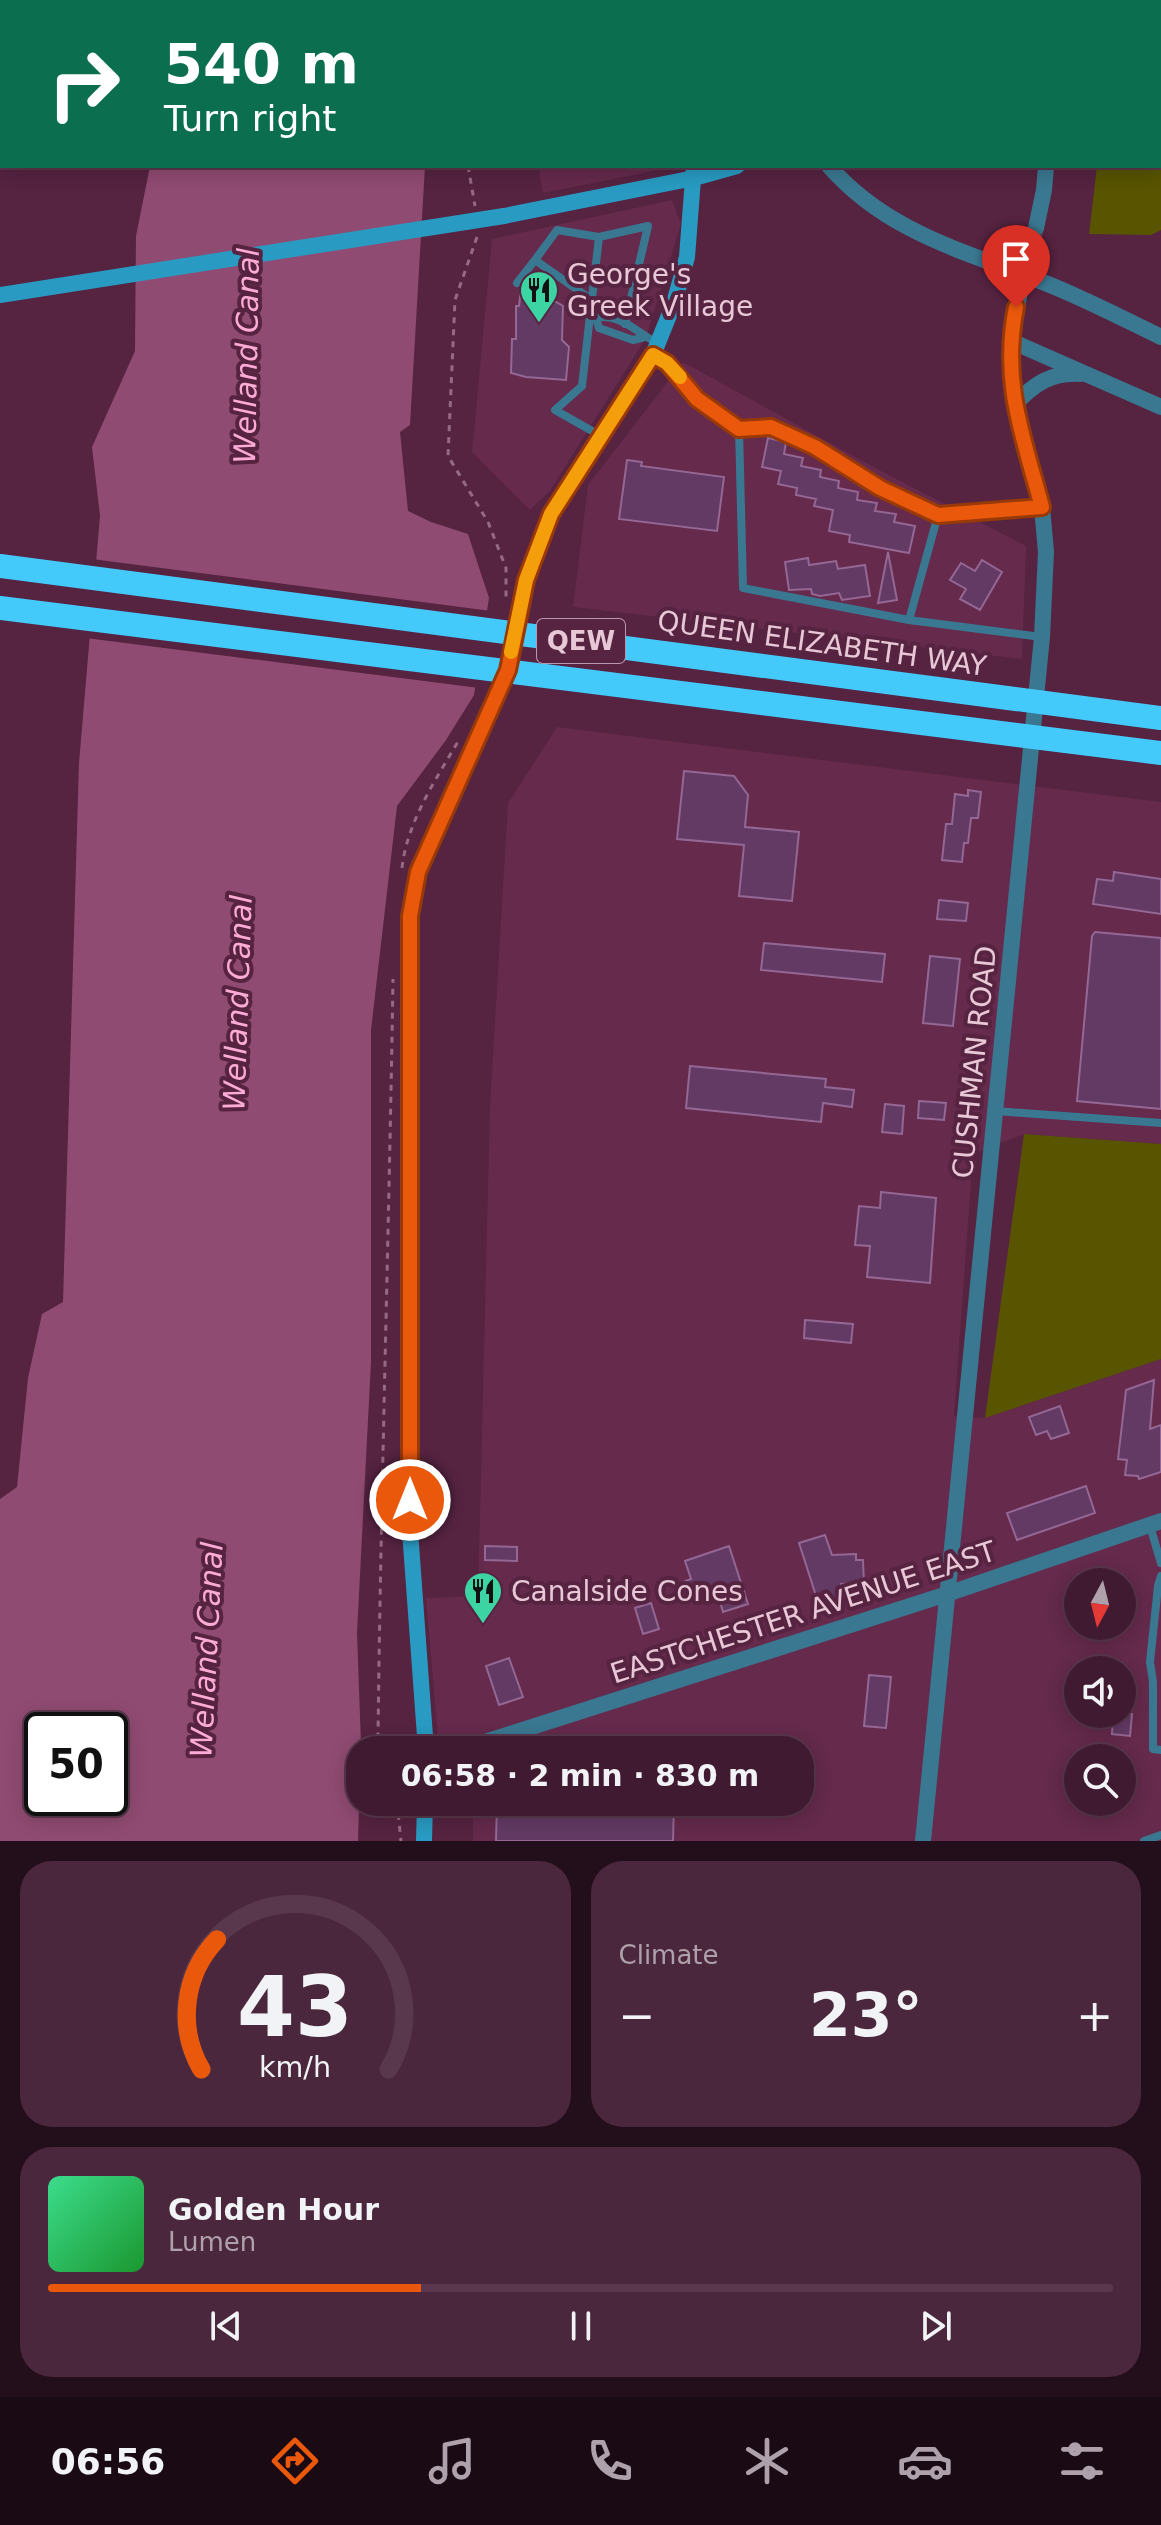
<!DOCTYPE html>
<meta charset="utf-8">
<style>
:root{--surface:#401a31;--page:#4b273d;--text:#f1f3f6;--muted:#aea1ab;--line:#59384d;--accent:#ea580c}
body{margin:0;font-family:"DejaVu Sans",sans-serif;background:var(--page);color:var(--text);height:100vh;display:flex;flex-direction:column;font-size:30px;white-space:nowrap}
*{box-sizing:border-box;margin:0}
p{font-size:26px;color:var(--muted)}
.icon{flex:none;width:44px;height:44px;fill:none;stroke:currentColor;stroke-width:2;stroke-linecap:round;stroke-linejoin:round}
.map{position:relative;height:1841px;overflow:hidden}
.drawer{display:flex;flex-direction:column;gap:20px;padding:20px;background:#230e1b;flex:1}
.drawer>*{flex:none}
.top-card{position:absolute;left:0px;top:0px;width:1162px;height:168px;box-shadow:0 4px 20px #0003,0 0 0 2px var(--line);background:#0b6e4f;color:#fff;overflow:hidden}
.needle{width:52px;rotate:187deg}
.buttons{position:absolute;left:1064px;top:1568px;display:grid;gap:16px}
.buttons a{display:grid;place-items:center;width:72px;height:72px;border-radius:50%;background:var(--surface);box-shadow:0 4px 20px #0003,0 0 0 2px var(--line);font-size:40px}
.speed{position:absolute;left:24px;top:1712px;display:flex;gap:16px;font-size:40px;font-weight:700;text-align:center}
.speed>*{display:grid;place-content:center;width:104px;height:104px;border-radius:50%;background:var(--surface);box-shadow:0 4px 20px #0003,0 0 0 2px var(--line);line-height:1}
.speed .limit{border:4px solid #111;border-radius:12px;background:#fff;color:#111}
.pin{position:absolute;display:grid;place-items:center;width:68px;height:68px;color:#fff;margin:-82px -34px;border-radius:50% 50% 50% 0;rotate:-45deg;box-shadow:0 0 8px #0007}
.pin .icon{rotate:45deg}
.me{position:absolute;width:88px;margin:-44px;rotate:0deg;stroke-linejoin:round;filter:drop-shadow(0 0 6px #0008)}
.turn{display:flex;align-items:center;gap:28px;height:168px;padding:0 32px;font-size:36px}
.turn .icon{width:104px;height:104px;stroke-width:2.5}
.turn b{display:block;font-size:56px;line-height:68px}
.big{font-size:60px;font-weight:800;line-height:1.1}
.drawer .card{flex:1;display:flex;flex-direction:column;justify-content:center;gap:12px;min-width:0;padding:0 28px;border-radius:32px;background:var(--page)}
.drawer .dial{align-items:center;gap:0}
.dial svg{height:208px;overflow:visible;fill:none;stroke:var(--line);stroke-width:7;stroke-linecap:round;text-anchor:middle}
.dial text{fill:var(--text);stroke:none}
.song{display:flex;align-items:center;gap:24px}
.cover{width:96px;height:96px;border-radius:12px;background:linear-gradient(135deg,hsl(150 70% 55%),hsl(130 70% 35%))}
.played{height:8px;border-radius:4px;background:linear-gradient(90deg,var(--accent) 35%,var(--line) 35%)}
.keys{display:flex;justify-content:space-around;direction:ltr}
.heat{display:flex;justify-content:space-between;align-items:center;font-size:44px;direction:ltr}
.drawer .tiles{flex:1;display:grid;gap:20px;grid-template-columns:1fr 1fr}
.card:last-child{grid-column:span 2}
.trip{position:absolute;left:346px;top:1736px;width:468px;height:80px;border-radius:32px;background:var(--surface);box-shadow:0 4px 20px #0003,0 0 0 2px var(--line);font-weight:800;line-height:80px;text-align:center}
.dock{display:flex;height:128px;justify-content:space-around;align-items:center;background:#1a0a14;color:var(--muted)}
.dock .icon{width:56px;height:56px}
.dock .current{color:var(--accent)}
.dock b{font-size:36px;color:var(--text)}
.map>svg:first-child{display:block}
.built{fill:#652a4c;fill-rule:evenodd}
.green{fill:#585400}
.water{fill:#904b72;fill-rule:evenodd}
.pier{fill:#562341}
.building{fill:#633a64;stroke:#946794;stroke-width:2}
.lines{fill:none;stroke-linecap:round;stroke-linejoin:round}
.tertiary-tunnel{stroke:#6c3c58;stroke-width:16;stroke-dasharray:16 8;stroke-linecap:butt}
.path{stroke:#956a82;stroke-width:3;stroke-dasharray:6 6;stroke-linecap:butt}
.service{stroke:#3a7891;stroke-width:8}
.minor{stroke:#3a7891;stroke-width:16}
.tertiary{stroke:#3a7891;stroke-width:16}
.secondary{stroke:#299bc2;stroke-width:16}
.secondary-bridge{stroke:#299bc2;stroke-width:16}
.motorway-bridge{stroke:#43cafb;stroke-width:24}
.route-casing{stroke:#983908;stroke-width:20}
.route{stroke:#ea580c;stroke-width:14}
.slow{stroke:#f59e0b;stroke-width:14}
.labels{text-anchor:middle;stroke-width:8;stroke-linejoin:round;paint-order:stroke}
.shield{fill:#562341;stroke:#bc96aa;stroke-width:2}
.shield-label{font-size:26px;font-weight:bold;fill:#e8c7d7}
.poi-label{font-size:28px;fill:#e8c7d7;stroke:#562341;text-anchor:start}
.street-label{font-size:28px;fill:#e8c7d7;stroke:#562341}
.water-label{font-size:30px;font-style:italic;fill:#fcabd6;stroke:#562341}
</style>
<div class="map">
<svg width="1161" height="1841" viewBox="0 0 1161 1841">
<rect width="100%" height="100%" fill="#562341"/>
<path class="built" d="M538,166h140l-135,27z
M672,200l9,24 -35,114 -96,153 -20,19 -58,-58 20,-213z
M683,362l198,109 145,75 -4,113 -449,-52 15,-122z
M557,727l604,75v342l-137,-10 -51,20 -19,262 31,2 176,-59v482h-688v-39h327v-52h-361l-13,-152 52,-2 12,-491 18,-302zM1078,1582h44v44h-44zM1078,1670h44v44h-44zM1078,1758h44v44h-44z"/>
<path class="green" d="M1115,0h46v230l-10,5 -62,-1 8,-68h63v-164h-45z
M1024,1134l137,10v215l-176,59z"/>
<path class="water" d="M103,0h327l-1,2z
M150,166h275l-15,259 -10,7 8,79 23,11 37,12 21,64 -15,97 -28,45 -49,66 -26,224v332l-14,271 4,111 -3,97h-358v-342l17,-12 11,-109 14,-64 21,-12 16,-539 21,-247 -8,-69 43,-96 1,-115zM42,1730h68v68h-68z"/>
<path class="pier" d="M92,559l399,52 -12,77 -393,-50z"/>
<path class="building" d="M521,288l22,1v5l20,12 -1,34 7,7 -3,33 -40,-3 -15,-4 1,-34h4v-33h3z
M768,438l18,4 -2,12 19,4 -2,8 20,4 -1,7 19,4 -1,7 20,4 -1,8 20,3 -2,8 21,3 -2,8 21,4 -6,27 -60,-11 1,-7 -21,-4 4,-21 -19,-4 2,-7 -20,-4 1,-7 -19,-4 3,-13 -19,-4z
M627,460l15,2 -1,4 83,11 -7,54 -98,-12z
M888,552l9,48 -19,3z
M808,558l1,7 27,-4 2,8 27,-4 5,31 -28,4 -3,-7 -19,3 -8,-2 -1,-5 -22,1 -4,-28z
M982,560l20,12 -22,38 -20,-11 6,-10 -16,-9 11,-17 14,8z
M684,771l50,5 14,19 -3,32 54,5 -7,69 -53,-5 5,-51 -67,-6z
M968,790l13,2 -3,26h-7l-3,25h-4l-2,19 -20,-2 4,-36h6l3,-30 13,2z
M1114,872l47,7v35l-68,-10 4,-25 16,2z
M939,900l29,3 -2,18 -29,-2z
M1095,932l66,6v171l-84,-8 15,-165z
M764,943l121,11 -3,28 -121,-12z
M930,956l30,3 -7,67 -30,-3z
M690,1066l136,13 -1,8 29,3 -2,17 -29,-4 -2,19 -135,-14z
M919,1101l27,2 -2,17 -26,-2z
M885,1104l19,2 -2,28 -20,-2z
M881,1192l55,6 -6,85 -63,-6 3,-31 -15,-1 4,-39 21,2z
M805,1320l48,4 -2,19 -47,-5z
M1154,1380l-4,49 11,-4v47l-22,7 -1,-3 -13,-1 2,-15 -9,-1 8,-69z
M1060,1406l9,27 -18,6 -4,-8 -11,4 -7,-18z
M1086,1486l9,27 -78,27 -10,-27z
M825,1535l7,20 24,-1v6h7l1,23 -23,1 3,10 -26,8 -19,-59z
M485,1546l32,1v14l-32,-1z
M729,1546l19,58 -25,8 -4,-14 -7,2 -2,-4 -25,8 -7,-20 13,-5 -6,-18z
M651,1603l8,26 -16,5 -8,-26z
M509,1658l14,39 -24,8 -13,-39z
M869,1675l22,2 -5,51 -22,-2z
M1113,1714h19l-2,22 -18,-2z
M497,1802h177l-1,39h-177z"/>
<g class="lines">
<path class="tertiary-tunnel" d="M1021,288l15,-60"/>
<path class="path" d="M471,2l1,-2
M468,166l7,40
M477,237l-22,63 -7,156 40,66 18,46v30
M402,868c5,-46 34,-89 57,-128
M382,1750l-4,-13c3,-252 11,-505 15,-758
M397,1802l4,39"/>
<path class="service" d="M776,0v2
M810,2l2,-2
M535,260l22,-30 42,7
M517,283l18,-23 57,40
M591,316l5,2c23,-6 43,16 61,25
M596,318l3,10 34,12 12,-3
M653,355l14,8 30,36 42,30 32,-2 44,20 65,41 58,27 104,-8
M739,429l4,159 166,32 133,17
M601,436l-46,-26 27,-24 17,-149 49,-11 -23,98
M909,620l29,-105
M995,1111l166,12
M1150,1526l11,37
M1161,1576l-3,10 -8,76 3,20v67l8,1
M1144,1841l17,-6"/>
<path class="minor" d="M1104,2v-2
M829,166c61,70 144,87 226,121 36,15 71,33 106,50
M460,1750l487,-156 214,-73"/>
<path class="tertiary" d="M1036,228l8,-38 2,-24
M1011,341l150,66
M1014,405c20,-21 37,-33 67,-31
M923,1841l119,-1204 4,-85 -4,-45 -30,-115 -1,-51 9,-50"/>
<path class="secondary" d="M699,2v-2
M1116,2l4,-2
M504,216l190,-38 43,-12
M426,1750l-16,-219v-615l8,-44 90,-202 18,-90 25,-66 102,-159 21,-52 13,-46 7,-91
M424,1841l1,-39"/>
<path class="secondary-bridge" d="M0,295l504,-79"/>
<path class="motorway-bridge" d="M0,566l1161,152
M0,608l1161,145"/>
</g>
<g class="lines">
<defs>
<path id="route" d="M410,1500v-584l8,-44 90,-202 18,-90 25,-66 102,-159 14,8 30,36 42,30 32,-2 44,20 65,41 58,27 104,-8c-19,-71 -41,-125 -26,-200"/>
</defs>
<use href="#route" class="route-casing"/>
<use href="#route" class="route"/>
<path class="slow" d="M511,652l15,-72 25,-66 102,-159 14,8 13,14"/>
</g>
<defs>
<symbol id="restaurant-pin" viewBox="-11 -11 22 30"><path d="M0 17L-7.5 6A9.5 9.5 0 1 1 7.5 6Z" fill="#3dd4a3" stroke="#562341"/><path d="M-5-6h1v4h1v-4h1v4h1v-4h1v5L-1.5 .5V6h-2V.5L-5-1ZM5-6V6H3V1.5H1.5Q1.5-4 5-6Z" fill="#111"/></symbol>
</defs>
<g fill-rule="evenodd">
<use href="#restaurant-pin" x="517" y="268" width="44" height="60"/>
<use href="#restaurant-pin" x="461" y="1569" width="44" height="60"/>
</g>
<g class="labels">
<rect class="shield" x="537" y="619" width="88" height="44" rx="6"/>
<g class="shield-label">
<text x="581" y="650">QEW</text>
</g>
<g class="poi-label">
<text x="567" y="284">George's<tspan x="567" dy="32">Greek Village</tspan></text>
<text x="511" y="1601">Canalside Cones</text>
</g>
<g class="street-label">
<text transform="translate(822 643) rotate(8)" y="10">QUEEN ELIZABETH WAY</text>
<text transform="translate(974 1062) rotate(-84)" y="10">CUSHMAN ROAD</text>
<text transform="translate(803 1612) rotate(-18)" y="10">EASTCHESTER AVENUE EAST</text>
</g>
<g class="water-label">
<text transform="translate(247 356) rotate(-89)" y="10">Welland Canal</text>
<text transform="translate(238 1003) rotate(-88)" y="10">Welland Canal</text>
<text transform="translate(207 1650) rotate(-87)" y="10">Welland Canal</text>
</g>
</g>
</svg>
<div class="buttons">
<a><svg class="needle" viewBox="-14 -14 28 28"><path d="M0-13l5 13h-10z" fill="#e53935"/><path d="M0 13l5-13h-10z" fill="#aea1ab"/></svg></a>
<a><svg class="icon" aria-label="sound" viewBox="0 0 24 24"><path d="M4 9h4l5-4v14l-5-4H4zM17 9q2 3 0 6"/></svg></a>
<a><svg class="icon" aria-label="search" viewBox="0 0 24 24"><circle cx="10" cy="10" r="6"/><path d="M15 15l6 6"/></svg></a>
</div>
<div class="speed"><div class="limit">50</div></div>
<div class="pin" style="left:1016px;top:307px;background:#d93025"><svg class="icon" aria-label="arrive" viewBox="0 0 24 24"><path d="M6 21V4h12l-3 4 3 4H6"/></svg></div>
<svg class="me" style="left:410px;top:1500px" viewBox="-20 -20 40 40"><circle r="17" fill="#ea580c" stroke="#fff" stroke-width="3"/><path d="M0-11L8 9 0 5-8 9z" fill="#fff"/></svg>
<div class="trip">06:58 · 2 min · 830 m</div>
<div class="top-card">
<div class="turn"><svg class="icon" aria-label="right" viewBox="0 0 24 24"><path d="M7 20v-9h11M14 6l5 5-5 5"/></svg><div><b>540 m</b>Turn right</div></div>
</div>
</div>
<section class="drawer">
<div class="tiles">
<div class="card dial"><svg viewBox="0 0 100 80">
<path d="M14 69A42 42 0 1 1 86 69"/>
<path d="M14 69A42 42 0 0 1 20 19" stroke="#ea580c"/>
<text x="50" y="56" font-size="32" font-weight="700">43</text>
<text x="50" y="72" font-size="11">km/h</text>
</svg></div>
<div class="card"><p>Climate</p>
<div class="heat"><a>−</a><b class="big">23°</b><a>+</a></div>
</div>
<div class="card">
<div class="song"><i class="cover"></i><div><b>Golden Hour</b><p>Lumen</p></div></div>
<div class="played"></div>
<div class="keys"><svg class="icon" aria-label="previous" viewBox="0 0 24 24"><path d="M18 5L8 12l10 7zM5 5v14"/></svg><svg class="icon" aria-label="pause" viewBox="0 0 24 24"><path d="M8 5v14M16 5v14"/></svg><svg class="icon" aria-label="next" viewBox="0 0 24 24"><path d="M6 5l10 7-10 7zM19 5v14"/></svg></div>
</div>
</div>
</section>
<nav class="dock">
<b>06:56</b>
<svg class="icon current" aria-label="directions" viewBox="0 0 24 24"><path d="M12 3l9 9-9 9-9-9zM9 14v-3h6M13 9l2 2-2 2"/></svg>
<svg class="icon" aria-label="music" viewBox="0 0 24 24"><path d="M9 18V5l10-2v13"/><circle cx="6" cy="18" r="3"/><circle cx="16" cy="16" r="3"/></svg>
<svg class="icon" aria-label="phone" viewBox="0 0 24 24"><path d="M5 4h4l2 5-3 2q2 4 5 5l2-3 5 2v4C11 20 4 13 5 4z"/></svg>
<svg class="icon" aria-label="climate" viewBox="0 0 24 24"><path d="M12 3v18M4 7l16 10M4 17L20 7"/></svg>
<svg class="icon" aria-label="car" viewBox="0 0 24 24"><path d="M5 17H2v-5l4-1 3-4h7l3 4 3 1v5h-3M9 17h6M6 11h13"/><circle cx="7" cy="17" r="2"/><circle cx="17" cy="17" r="2"/></svg>
<svg class="icon" aria-label="filters" viewBox="0 0 24 24"><path d="M4 7h16M4 17h16"/><circle cx="9" cy="7" r="2"/><circle cx="15" cy="17" r="2"/></svg>
</nav>
